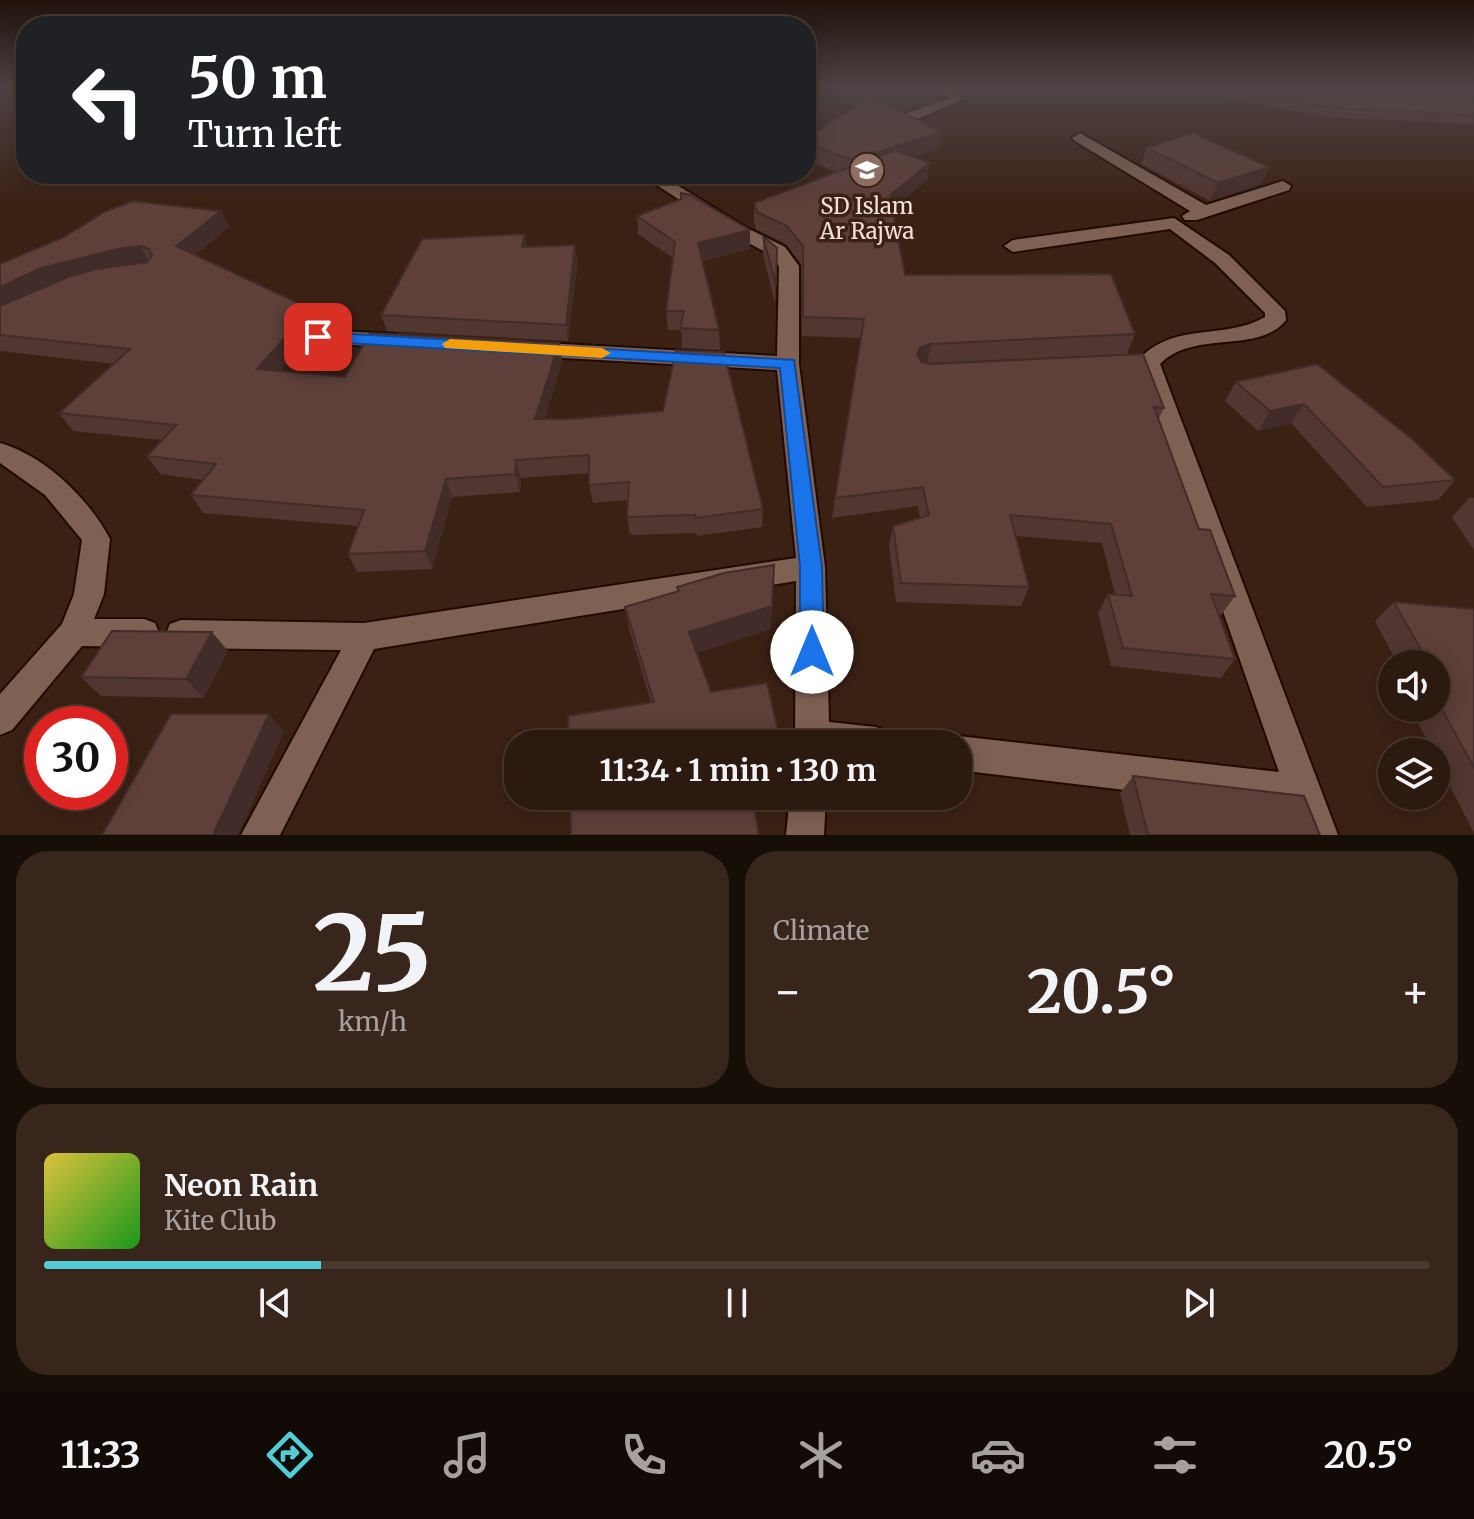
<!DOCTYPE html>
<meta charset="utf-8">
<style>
:root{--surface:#2c190f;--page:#38261d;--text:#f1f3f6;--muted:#a6a09e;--line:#48382f;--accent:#52ccd5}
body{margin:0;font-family:Merriweather,serif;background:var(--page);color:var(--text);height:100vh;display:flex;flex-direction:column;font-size:30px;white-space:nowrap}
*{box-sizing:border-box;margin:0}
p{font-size:26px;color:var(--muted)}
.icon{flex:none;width:44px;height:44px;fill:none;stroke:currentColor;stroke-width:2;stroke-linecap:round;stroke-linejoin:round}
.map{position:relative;height:835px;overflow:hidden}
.details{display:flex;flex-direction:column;gap:16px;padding:16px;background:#180e08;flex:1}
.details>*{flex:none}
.hud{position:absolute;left:16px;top:16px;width:800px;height:168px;border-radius:32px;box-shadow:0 4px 20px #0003,0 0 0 2px var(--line);background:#202124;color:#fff;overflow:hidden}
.buttons{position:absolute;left:1378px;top:650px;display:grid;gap:16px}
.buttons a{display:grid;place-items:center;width:72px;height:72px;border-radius:50%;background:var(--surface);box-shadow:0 4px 20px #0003,0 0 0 2px var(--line);font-size:40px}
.speed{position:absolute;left:24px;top:706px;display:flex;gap:16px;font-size:40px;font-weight:700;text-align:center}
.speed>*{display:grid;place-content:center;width:104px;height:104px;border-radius:50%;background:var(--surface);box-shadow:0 4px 20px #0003,0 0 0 2px var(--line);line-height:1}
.speed .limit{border:12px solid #d22;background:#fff;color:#111}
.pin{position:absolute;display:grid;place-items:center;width:68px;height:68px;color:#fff;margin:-34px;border-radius:16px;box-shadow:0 4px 12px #0006}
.me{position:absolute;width:88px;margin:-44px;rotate:0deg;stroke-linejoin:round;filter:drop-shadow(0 0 6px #0008)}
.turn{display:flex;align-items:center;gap:28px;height:168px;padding:0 40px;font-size:36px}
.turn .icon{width:104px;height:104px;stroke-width:2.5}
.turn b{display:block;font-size:56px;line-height:68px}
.big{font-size:60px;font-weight:700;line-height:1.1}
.details .widget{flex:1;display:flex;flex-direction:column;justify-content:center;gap:12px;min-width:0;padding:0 28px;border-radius:32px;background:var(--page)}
.details .dial{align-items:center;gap:0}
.dial b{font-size:104px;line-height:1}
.song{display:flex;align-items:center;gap:24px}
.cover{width:96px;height:96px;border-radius:12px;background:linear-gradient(135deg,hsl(50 70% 55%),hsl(120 70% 35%))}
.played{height:8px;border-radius:4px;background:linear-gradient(90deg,var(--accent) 20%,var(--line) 20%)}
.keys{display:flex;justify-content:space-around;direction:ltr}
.heat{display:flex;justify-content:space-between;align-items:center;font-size:44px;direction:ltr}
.details .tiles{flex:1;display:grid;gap:16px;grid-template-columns:1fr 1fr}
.widget:last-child{grid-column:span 2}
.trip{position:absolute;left:504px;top:730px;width:468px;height:80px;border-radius:32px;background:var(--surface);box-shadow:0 4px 20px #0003,0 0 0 2px var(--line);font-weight:700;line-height:80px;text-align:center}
.menu{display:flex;height:128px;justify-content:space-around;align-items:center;background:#120a06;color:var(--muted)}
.menu .icon{width:56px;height:56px}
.menu .active{color:var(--accent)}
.menu b{font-size:36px;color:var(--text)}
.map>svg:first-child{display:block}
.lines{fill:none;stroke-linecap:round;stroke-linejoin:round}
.minor-casing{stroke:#210a01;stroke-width:4}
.minor{fill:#7f6153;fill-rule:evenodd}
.wall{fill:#513632}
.shaded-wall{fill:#422c29}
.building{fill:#5e3f3a;stroke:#422c29;stroke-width:2}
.route{fill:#1a73e8;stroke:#114b97;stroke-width:2}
.slow{fill:#f59e0b}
.labels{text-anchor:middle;stroke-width:7;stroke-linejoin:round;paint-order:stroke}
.far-poi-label{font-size:22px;fill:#f1e0d7;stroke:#3b2114}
</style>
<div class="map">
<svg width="1474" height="835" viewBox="0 0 1474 835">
<rect width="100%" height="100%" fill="#3b2114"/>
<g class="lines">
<defs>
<path id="minor" d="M939,89h15l7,4 1,7 -47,20h-10v-6l44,-16z
M1080,133l126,72 77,-24 8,5 -2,4 -92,30h-12l-3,-4 8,-5 -115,-70 -3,-3z
M640,174h19l86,53 40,20 14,19v98l26,203 4,155 47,5 12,5 5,12h-98l1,-163 -422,68 -94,186h-39l100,-185 -160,-2 -11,-4 -4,-10 4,-10 11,-4 183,3 432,-65 -19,-188 -249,-14 -11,-7 11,-7 249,14 2,-90 -8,-11 -38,-20z
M1174,218l55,37 56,56 1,9c-27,35 -92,9 -126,44l178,471h-38l-8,-25 -334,-40v-26h-14l14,-8 321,36 -140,-402 -34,-1 -3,-5 3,-5 37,-3c36,-34 83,-16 123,-39v-4l-50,-50 -45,-34 -157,23 -9,-6 9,-6z
M318,330l78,4 11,7 -11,7 -86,-6 -3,-5z
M0,443c45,13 88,55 110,96l-6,55 -10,25h50l11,4 4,10 -4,10 -11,4 -62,-1 -70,84 -12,5v-41l62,-70 12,-30 8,-54 -37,-45 -45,-32z
M790,796h36l-2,39h-38z"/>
</defs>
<use href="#minor" class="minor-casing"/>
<use href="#minor" class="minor"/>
</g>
<path class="wall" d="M1176,89h191l107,6v29l-144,-7z
M1427,89h47v3z
M941,132l-3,17 -25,8 14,23 -35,29 13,66 230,59 -8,20 -199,9 236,45 -6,12 41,109 36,67 -14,19h-2l16,44 -14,19 -110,-12 -13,-53 10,-19h7l-13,-51 -87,-7 14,51 -8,19 -125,-4 -7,-56 4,-20 27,-8 -2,-12 -86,12 29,-180 -59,-2 -1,-72 -15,-20 -30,-15 -2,-9v-17l83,-31 -31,-12v-21z
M1147,148l114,36 -51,17 -69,-37z
M221,211l8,16 -34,28 116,54 7,17 -13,8 1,6 -26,31 65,6 214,-34 3,18 -17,58 218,90 -1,18 -65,9 -1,-3 -66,2 -3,-18 1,-17 -35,3 -4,-18v-12l-68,5 -1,14 -68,5 -20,72 -75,3 -9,-18 10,-28 -155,-13 -12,-18 12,-15 -43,-6 -13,-18 15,-16 -89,-9 -14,-18 55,-49 -114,-13v-87l64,-27z
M637,216l113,14v19l-48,12 17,69 1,20 -38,-2 -1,-18h-13l-2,-19 7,-53 -35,-24z
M525,234l2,13 51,13 -10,81 -181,-10 -6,-16z
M763,236l14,12 -2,56 -12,-50z
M1317,364l138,116 -17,20 -71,7 -76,-84 -33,8 -33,-30 11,-19z
M1470,497l4,1v52l-22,-33z
M677,587l94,42 -75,24 15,39 -60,10 -22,-73 -4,-22 52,-15z
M1394,602l80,7v224l-38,-74v-7h-3l-23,-44h26v-44h-38l-23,-43z
M228,651l-25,47 -102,-2 -20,-19z
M1133,776l187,59h-190l-10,-42z"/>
<path class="shaded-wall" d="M941,132l-3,17 -87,28 2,-17z
M930,163l-3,17 -40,33 3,-18z
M1269,167l-8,17 -51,17 8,-18z
M221,211l8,16 -43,36 -10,-17z
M750,230v19l-52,12v-18z
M525,234l3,16 -6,-3z
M575,245l3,15 -10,81 -2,-16z
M140,246l10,17 -150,48v-24l41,-19 77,-19z
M311,309l7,17 -13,8 1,6 -40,47 -9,-18 40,-52z
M559,343l3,18 -22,76 -5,-18z
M931,344l-4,19 -11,3 1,-11 3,-8z
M1304,404l-13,19 -33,8 12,-20z
M516,460l5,18 -1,14 -5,-18z
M446,479l6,18 -20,72 -7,-18z
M772,606l-1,23 -80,25 -2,-22z
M212,632l16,19 -25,47 -17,-19z
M269,714l15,18 -46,103h-25z"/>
<path class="building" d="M1229,89h138l107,6v20l-139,-7z
M871,96l70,36 -88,28 -47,-17v-4z
M1193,133l76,34 -51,16 -71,-35z
M895,150l35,13 -40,32 15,80 206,-1 24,60 -204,10 -11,3 -3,8 5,7 9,2 212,-10 21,54 -10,-1 45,122 11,1 25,66 -24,-2 24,65 -112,-11 -15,-54 24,2 -21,-72 -101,-9 19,72 -128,-4 -8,-57 36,-11 -6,-28 -88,11 29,-179 -61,-2v-71l-16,-20 -30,-14 -3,-9z
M681,193l9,2 60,35 -52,13 21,87 -39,-2 4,-17h-18l9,-69 -38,-26 44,-17z
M133,201l88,10 -45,35 135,63 -14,8 1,6 -41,46 88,8 25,-44 189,10 -24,76h36l92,-8 13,-61 48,2 39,157 -67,9 -1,-3 -68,2 2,-35 -40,3v-30l-73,5 -1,14 -69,5 -21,72 -77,3 16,-44 -173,-15 25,-31 -69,-8 29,-31 -117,-12 71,-64 -130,-14v-29l68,-29 28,-8 51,-7 5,-7 -3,-6 -9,-3 -22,3 -77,19 -41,19v-23l64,-27 42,-26z
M525,234l-3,13 53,-2 -9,80 -185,-10 41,-76z
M763,236l14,12 -1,37z
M1317,364l95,75 43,41 -72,7 -79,-83 -34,7 -34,-29z
M774,565l-2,41 -83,26 22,60 56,-9 14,61h-212l-1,-28 86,-14 -29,-95 54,-16 -2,-4 47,-14z
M1394,602l80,7v159l-38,-70v-34h-7z
M112,631l100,1 -26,47 -105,-2z
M171,714h98l-56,121h-111z
M1133,776l171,20 16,39h-172z
M570,796h182l7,39h-188z"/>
<linearGradient id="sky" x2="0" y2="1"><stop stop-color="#20120b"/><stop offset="0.43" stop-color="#4f4345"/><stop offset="1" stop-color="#4f4345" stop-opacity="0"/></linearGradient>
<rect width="1474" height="205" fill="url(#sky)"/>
<path class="route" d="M318,332l476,28 28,207 2,85 -4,7 -8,3 -9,-3 -3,-7v-85l-20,-199 -468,-27v-7z"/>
<path class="slow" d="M450,339l152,9 9,5 -9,5 -157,-10 -3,-4z"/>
<defs>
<symbol id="school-disc" viewBox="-11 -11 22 22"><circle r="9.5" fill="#8d6e63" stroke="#3b2114"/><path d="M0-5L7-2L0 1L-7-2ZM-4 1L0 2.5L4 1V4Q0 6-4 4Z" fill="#fff"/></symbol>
</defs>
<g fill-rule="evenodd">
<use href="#school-disc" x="847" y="150" width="40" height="40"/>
</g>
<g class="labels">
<g class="far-poi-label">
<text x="867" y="214">SD Islam<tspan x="867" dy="25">Ar Rajwa</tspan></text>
</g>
</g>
</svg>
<div class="buttons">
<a><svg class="icon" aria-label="sound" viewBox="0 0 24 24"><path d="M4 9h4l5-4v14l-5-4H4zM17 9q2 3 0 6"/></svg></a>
<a><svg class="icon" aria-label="layers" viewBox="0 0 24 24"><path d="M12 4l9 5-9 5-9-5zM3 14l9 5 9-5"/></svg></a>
</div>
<div class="speed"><div class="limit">30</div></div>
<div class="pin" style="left:318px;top:337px;background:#d93025"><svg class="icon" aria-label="arrive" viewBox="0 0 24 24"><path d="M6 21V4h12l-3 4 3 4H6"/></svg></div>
<svg class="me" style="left:812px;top:652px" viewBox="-20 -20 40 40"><circle r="19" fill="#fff"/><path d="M0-13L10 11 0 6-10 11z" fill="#1a73e8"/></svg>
<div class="trip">11:34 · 1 min · 130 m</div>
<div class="hud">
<div class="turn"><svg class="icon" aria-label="left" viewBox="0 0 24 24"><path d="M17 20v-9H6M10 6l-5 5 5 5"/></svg><div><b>50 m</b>Turn left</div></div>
</div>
</div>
<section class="details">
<div class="tiles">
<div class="widget dial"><b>25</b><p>km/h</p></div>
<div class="widget"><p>Climate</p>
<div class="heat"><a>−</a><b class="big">20.5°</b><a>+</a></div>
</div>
<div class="widget">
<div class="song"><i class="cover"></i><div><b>Neon Rain</b><p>Kite Club</p></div></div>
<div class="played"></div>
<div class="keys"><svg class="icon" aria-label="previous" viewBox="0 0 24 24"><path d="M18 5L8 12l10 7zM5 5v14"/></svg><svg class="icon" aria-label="pause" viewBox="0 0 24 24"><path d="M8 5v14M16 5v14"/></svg><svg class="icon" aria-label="next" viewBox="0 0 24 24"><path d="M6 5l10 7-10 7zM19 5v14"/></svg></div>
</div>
</div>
</section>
<nav class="menu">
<b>11:33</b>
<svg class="icon active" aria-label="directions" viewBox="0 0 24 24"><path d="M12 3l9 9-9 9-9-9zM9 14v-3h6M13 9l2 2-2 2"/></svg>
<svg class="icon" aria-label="music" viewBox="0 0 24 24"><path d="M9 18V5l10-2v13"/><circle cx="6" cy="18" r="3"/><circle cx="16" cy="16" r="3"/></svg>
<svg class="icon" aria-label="phone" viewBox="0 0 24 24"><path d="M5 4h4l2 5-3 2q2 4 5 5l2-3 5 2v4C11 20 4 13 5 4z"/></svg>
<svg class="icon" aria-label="climate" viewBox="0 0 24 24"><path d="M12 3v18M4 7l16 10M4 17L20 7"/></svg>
<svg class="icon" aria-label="car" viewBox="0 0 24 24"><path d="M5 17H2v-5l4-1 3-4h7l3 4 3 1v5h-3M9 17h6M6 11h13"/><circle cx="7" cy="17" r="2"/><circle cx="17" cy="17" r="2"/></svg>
<svg class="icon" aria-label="filters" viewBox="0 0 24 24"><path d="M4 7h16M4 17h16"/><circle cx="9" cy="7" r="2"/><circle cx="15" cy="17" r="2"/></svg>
<b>20.5°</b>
</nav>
